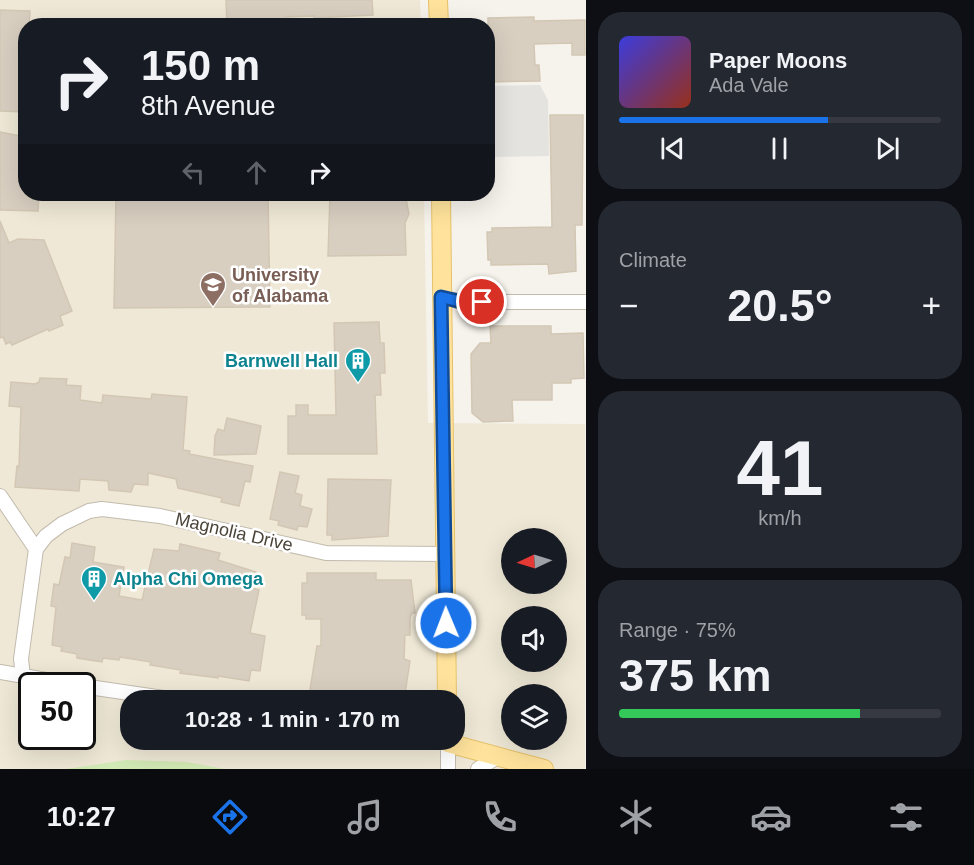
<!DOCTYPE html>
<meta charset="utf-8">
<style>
:root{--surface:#171b24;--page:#242831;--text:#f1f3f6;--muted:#9ea1a6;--line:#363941;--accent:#1a73e8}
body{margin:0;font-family:Arial,sans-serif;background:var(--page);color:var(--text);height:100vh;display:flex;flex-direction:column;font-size:22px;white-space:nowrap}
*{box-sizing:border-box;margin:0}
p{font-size:20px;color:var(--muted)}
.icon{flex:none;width:33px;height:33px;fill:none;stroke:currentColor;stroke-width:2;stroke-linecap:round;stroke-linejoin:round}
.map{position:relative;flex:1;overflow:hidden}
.panel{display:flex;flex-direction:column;gap:12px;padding:12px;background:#0d0f14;width:388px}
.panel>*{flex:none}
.guide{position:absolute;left:18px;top:18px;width:477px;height:183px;border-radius:24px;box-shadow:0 6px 24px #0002;background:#171b24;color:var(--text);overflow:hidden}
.needle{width:39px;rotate:266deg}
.controls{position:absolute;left:501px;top:528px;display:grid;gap:12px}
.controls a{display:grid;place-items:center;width:66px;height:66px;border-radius:50%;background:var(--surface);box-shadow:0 6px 24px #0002;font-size:30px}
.speed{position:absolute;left:18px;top:672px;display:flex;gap:12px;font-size:30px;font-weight:700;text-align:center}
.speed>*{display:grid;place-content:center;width:78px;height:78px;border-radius:50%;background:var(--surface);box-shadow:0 6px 24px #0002;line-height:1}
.speed .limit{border:3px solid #111;border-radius:9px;background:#fff;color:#111}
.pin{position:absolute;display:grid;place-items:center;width:51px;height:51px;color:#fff;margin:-26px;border:3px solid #fff;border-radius:50%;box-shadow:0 2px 6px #0007}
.me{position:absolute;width:66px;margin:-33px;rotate:359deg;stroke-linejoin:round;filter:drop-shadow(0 0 4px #0008)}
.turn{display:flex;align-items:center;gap:21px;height:126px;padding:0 24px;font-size:27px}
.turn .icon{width:78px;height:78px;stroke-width:2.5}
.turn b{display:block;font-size:42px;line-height:51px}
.lanes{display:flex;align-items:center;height:57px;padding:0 24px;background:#0003;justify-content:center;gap:30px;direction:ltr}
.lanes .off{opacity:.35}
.big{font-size:45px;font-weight:700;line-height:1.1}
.panel .tile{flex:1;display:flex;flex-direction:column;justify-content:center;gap:9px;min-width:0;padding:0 21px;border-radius:24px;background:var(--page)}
.panel .dial{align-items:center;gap:0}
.dial b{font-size:78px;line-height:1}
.song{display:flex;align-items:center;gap:18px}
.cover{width:72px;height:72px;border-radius:9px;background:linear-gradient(135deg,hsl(240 70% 55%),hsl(10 70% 35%))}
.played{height:6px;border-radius:3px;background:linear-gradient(90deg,var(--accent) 65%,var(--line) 65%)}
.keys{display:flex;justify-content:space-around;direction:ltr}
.heat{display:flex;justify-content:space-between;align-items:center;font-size:33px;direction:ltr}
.charge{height:9px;border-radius:4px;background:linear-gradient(90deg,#34c759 75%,var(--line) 0)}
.trip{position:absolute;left:120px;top:690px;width:345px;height:60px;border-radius:24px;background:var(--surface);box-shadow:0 6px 24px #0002;font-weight:700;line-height:60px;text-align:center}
.tab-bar{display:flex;height:96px;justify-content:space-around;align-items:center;background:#090b0e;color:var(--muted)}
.tab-bar .icon{width:42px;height:42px}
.tab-bar .selected{color:var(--accent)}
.tab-bar b{font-size:27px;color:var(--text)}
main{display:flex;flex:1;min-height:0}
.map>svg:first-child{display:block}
.education{fill:#efe8d6;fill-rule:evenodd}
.green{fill:#d2eab5}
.parking{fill:#e5e3e0}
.building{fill:#d8cfc1;stroke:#d3c7b4;stroke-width:1.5}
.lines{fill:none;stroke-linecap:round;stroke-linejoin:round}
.minor-casing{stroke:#c2bbae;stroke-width:16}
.major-casing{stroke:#e6c16a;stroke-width:20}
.minor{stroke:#fff;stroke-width:14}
.major{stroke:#ffe39c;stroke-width:18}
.route-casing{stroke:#114b97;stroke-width:15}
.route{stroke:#1a73e8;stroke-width:10}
.labels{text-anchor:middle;stroke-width:5;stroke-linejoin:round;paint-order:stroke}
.education-label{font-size:18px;font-weight:bold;fill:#785e54;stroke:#fff;text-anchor:start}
.culture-label{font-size:18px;font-weight:bold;fill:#0d838f;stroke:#fff;text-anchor:end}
.street-label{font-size:18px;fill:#4b4439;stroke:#fff}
</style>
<main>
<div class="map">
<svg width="586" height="769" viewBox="0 0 586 769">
<rect width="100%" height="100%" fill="#f6f3ec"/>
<path class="education" d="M0,0h420l1,25 -395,1v168h398l4,229 157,1v345h-585zM512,538h44v46h-44zM512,616h44v46h-44zM32,686h50v50h-50zM512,694h44v46h-44zM130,700h324v40h-324z"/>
<path class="green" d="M126,760l61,2 38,7h-159z"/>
<path class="parking" d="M540,85l8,15 1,56 -61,1v-71z"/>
<path class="building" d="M226,0h146l1,15 -59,3v-2l-28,1v4l-59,3z
M0,10l30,1 -1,15h-3v86l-26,-1z
M534,17v4l51,-1v35h-13v-12l-38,1 1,21h4l1,16 -52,1v-64z
M550,115h33l-1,110h-7l1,46 -27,3 -1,-10 -57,1v-5h-3l-1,-28h5v-4l60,-1z
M0,132l26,5 -2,50 2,7h13l-1,17 -38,-1z
M116,194h152l2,113 -156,1z
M330,194h75l4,20 -4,9 1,32 -78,1z
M0,221l9,22 9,-4 26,1 28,71 -12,5 3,9 -14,6 -1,-2 -36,16 -2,-3 -4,2 -3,-7 -3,1z
M379,322l1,21h4l1,30h-5l1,22h-6l2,59h-89v-38h8v-11h12v10h28l-2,-92z
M490,326h61v8l32,-1 1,45 -13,1v4h-19v17h-40l1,21 -30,1 -11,-9 -1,-59 9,-11h11z
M40,378l27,1 -1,6 15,1 -1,14 22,3 1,-8 48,4 1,-5 35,3 -4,53 7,1 -1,3 64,12 -3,16 -5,-1 -6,25 -18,-4 1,-4 -44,-10 -2,-9 -28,-6v12l-14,-1 -3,8 -22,-2 -1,-9 -28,-2 -1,12 -64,-4 2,-21 2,1 2,-60 -12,-1 2,-24 24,2 4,-2z
M227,418l34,8 -5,28 -42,1 1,-19 3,-7 6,2z
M280,472l19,4 -4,17 7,2 -2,11 12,3 -5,18 -9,-1 -1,4 -19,-5 1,-4 -9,-2z
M328,479l63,1 -3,56 -56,4v-5h-5z
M72,543l23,4 -2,15 31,5 -5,29 23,4 12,-51 25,2 1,-7 40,9 -2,7 38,12 -3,16 6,2 -9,43 15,3 -5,35 -9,-1 -2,11 -31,-5v2l-38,-5 1,-3 -31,-5 1,-3 -31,-5 -1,3 -16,-2 -1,4 -25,-4v-4l-16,-3 1,-4 -10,-2 4,-38 -5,-1 3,-22 5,1 6,-28 5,1z
M307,573h69v7h35l4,33h-3l-2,5v17h-5l-1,24 6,2 -6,39h-77l-18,-4 8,-50h4v-27h-15v-4h-4v-32h5z"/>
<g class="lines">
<defs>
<path id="minor" d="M441,297l21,5h124
M0,496l36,53 -15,110 2,17
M36,549l10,-13 16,-12 27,-13 13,-2 58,7 166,37 118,1
M0,672l81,14
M82,686l95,14
M427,740l21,3v26
M478,769l21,-13"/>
<path id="major" d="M438,0l1,26
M441,194l6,506
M448,740v3l96,26"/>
</defs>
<use href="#minor" class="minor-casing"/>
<use href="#major" class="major-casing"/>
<use href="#minor" class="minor"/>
<use href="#major" class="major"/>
</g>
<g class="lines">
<defs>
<path id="route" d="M446,623l-5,-326 21,5h20"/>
</defs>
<use href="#route" class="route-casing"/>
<use href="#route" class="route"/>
</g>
<defs>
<symbol id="university-pin" viewBox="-11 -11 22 30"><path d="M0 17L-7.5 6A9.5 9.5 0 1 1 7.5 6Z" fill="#8d6e63" stroke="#fff"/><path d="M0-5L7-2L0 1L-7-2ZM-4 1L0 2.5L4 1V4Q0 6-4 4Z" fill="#fff"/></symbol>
<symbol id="building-pin" viewBox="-11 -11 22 30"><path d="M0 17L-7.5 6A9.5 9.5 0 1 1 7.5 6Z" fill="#0f9aa8" stroke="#fff"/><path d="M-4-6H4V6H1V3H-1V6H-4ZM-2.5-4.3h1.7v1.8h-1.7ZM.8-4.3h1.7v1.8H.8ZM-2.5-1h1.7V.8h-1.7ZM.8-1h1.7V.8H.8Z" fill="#fff"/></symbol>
</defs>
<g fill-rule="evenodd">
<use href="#university-pin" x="198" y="270" width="30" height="40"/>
<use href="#building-pin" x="343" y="346" width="30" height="40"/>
<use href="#building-pin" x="79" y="564" width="30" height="40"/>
</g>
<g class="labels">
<g class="education-label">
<text x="232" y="281">University<tspan x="232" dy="21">of Alabama</tspan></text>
</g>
<g class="culture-label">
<text x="338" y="367">Barnwell Hall</text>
<text x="113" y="585" text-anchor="start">Alpha Chi Omega</text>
</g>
<g class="street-label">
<text transform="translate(234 532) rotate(13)" y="6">Magnolia Drive</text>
</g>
</g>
</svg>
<div class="controls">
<a><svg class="needle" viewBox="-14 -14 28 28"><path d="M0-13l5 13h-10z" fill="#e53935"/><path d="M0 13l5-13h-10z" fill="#9ea1a6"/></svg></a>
<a><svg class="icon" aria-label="sound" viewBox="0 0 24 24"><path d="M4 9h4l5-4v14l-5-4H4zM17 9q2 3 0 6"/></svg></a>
<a><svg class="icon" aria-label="layers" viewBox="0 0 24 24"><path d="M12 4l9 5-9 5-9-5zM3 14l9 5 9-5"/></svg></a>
</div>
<div class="speed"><div class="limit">50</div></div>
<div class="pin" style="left:482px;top:302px;background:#d93025"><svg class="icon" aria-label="arrive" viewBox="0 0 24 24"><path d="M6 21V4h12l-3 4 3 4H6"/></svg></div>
<svg class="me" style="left:446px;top:623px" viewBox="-20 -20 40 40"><circle r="17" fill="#1a73e8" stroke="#fff" stroke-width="3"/><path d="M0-11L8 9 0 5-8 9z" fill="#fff"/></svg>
<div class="trip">10:28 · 1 min · 170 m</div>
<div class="guide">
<div class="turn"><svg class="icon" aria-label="right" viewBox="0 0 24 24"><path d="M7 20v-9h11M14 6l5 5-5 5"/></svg><div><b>150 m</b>8th Avenue</div></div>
<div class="lanes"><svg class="icon off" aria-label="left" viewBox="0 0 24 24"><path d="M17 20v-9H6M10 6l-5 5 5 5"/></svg><svg class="icon off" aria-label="ahead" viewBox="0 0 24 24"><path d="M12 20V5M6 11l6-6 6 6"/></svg><svg class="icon" aria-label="right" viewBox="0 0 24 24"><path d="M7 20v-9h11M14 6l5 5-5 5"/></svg></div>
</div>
</div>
<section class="panel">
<div class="tile">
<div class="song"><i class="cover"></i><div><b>Paper Moons</b><p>Ada Vale</p></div></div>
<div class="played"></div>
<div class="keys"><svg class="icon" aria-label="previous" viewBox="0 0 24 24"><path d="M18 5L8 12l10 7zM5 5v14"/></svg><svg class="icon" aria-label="pause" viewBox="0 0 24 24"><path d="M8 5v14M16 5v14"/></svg><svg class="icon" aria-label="next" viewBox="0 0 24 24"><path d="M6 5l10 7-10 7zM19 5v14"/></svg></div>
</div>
<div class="tile"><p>Climate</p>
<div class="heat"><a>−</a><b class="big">20.5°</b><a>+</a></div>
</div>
<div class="tile dial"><b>41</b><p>km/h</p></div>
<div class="tile"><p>Range · 75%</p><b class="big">375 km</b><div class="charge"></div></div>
</section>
</main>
<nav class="tab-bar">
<b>10:27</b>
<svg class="icon selected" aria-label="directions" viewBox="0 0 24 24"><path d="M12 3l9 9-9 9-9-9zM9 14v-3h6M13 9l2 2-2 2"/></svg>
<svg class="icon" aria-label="music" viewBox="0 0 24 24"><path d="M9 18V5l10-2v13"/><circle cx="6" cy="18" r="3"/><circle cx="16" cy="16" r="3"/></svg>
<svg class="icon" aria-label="phone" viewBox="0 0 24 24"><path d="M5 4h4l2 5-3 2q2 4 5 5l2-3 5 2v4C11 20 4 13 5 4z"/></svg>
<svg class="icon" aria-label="climate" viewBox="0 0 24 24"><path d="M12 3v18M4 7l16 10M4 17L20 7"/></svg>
<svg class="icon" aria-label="car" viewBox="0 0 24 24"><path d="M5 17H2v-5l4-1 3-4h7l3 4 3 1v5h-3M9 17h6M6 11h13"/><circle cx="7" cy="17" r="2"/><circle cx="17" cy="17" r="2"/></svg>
<svg class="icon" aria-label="filters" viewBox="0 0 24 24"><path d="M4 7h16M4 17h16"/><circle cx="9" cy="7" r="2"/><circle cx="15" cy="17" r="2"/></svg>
</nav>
